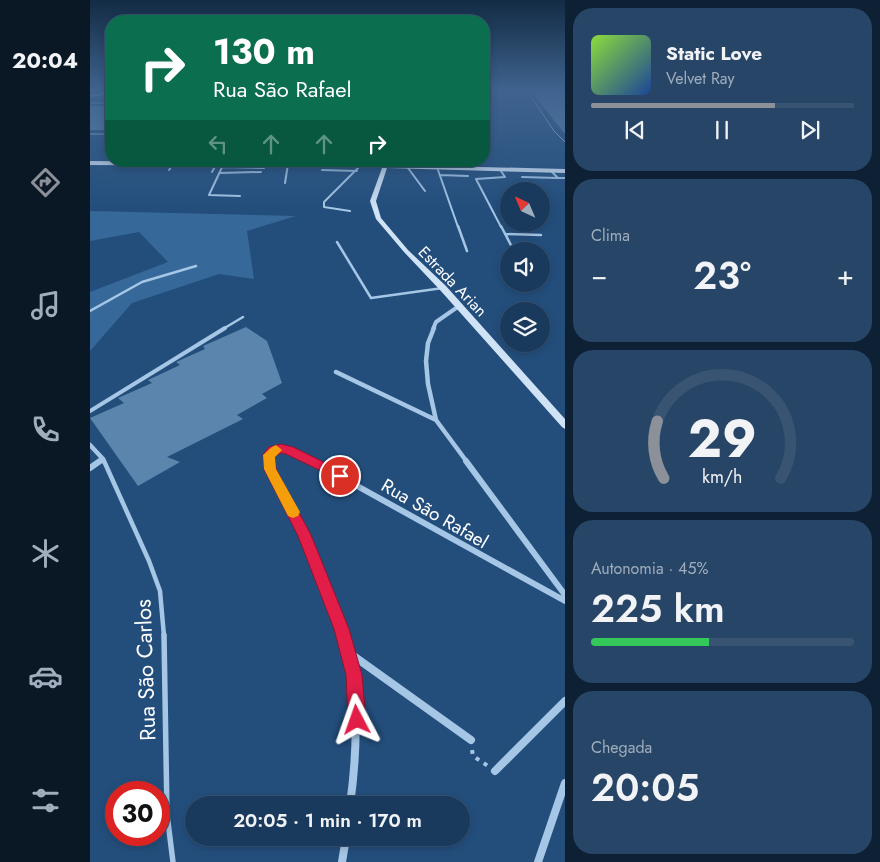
<!DOCTYPE html>
<html lang="pt">
<meta charset="utf-8">
<style>
:root{--surface:#1a3a5d;--page:#274566;--text:#f1f3f6;--muted:#9fadbc;--line:#385472;--accent:#8c9099}
body{margin:0;font-family:Jost,sans-serif;background:var(--page);color:var(--text);height:100vh;display:flex;flex-direction:column;font-size:19px;white-space:nowrap}
*{box-sizing:border-box;margin:0}
p{font-size:16px;color:var(--muted)}
.icon{flex:none;width:28px;height:28px;fill:none;stroke:currentColor;stroke-width:2;stroke-linecap:round;stroke-linejoin:round}
.map{position:relative;flex:1;overflow:hidden}
.panel{display:flex;flex-direction:column;gap:8px;padding:8px;background:#0e2033;width:315px}
.panel>*{flex:none}
.hud{position:absolute;left:15px;top:15px;width:385px;height:152px;border-radius:20px;box-shadow:0 2px 8px #0003,0 0 0 1px var(--line);background:#0b6e4f;color:#fff;overflow:hidden}
.needle{width:32px;rotate:316deg}
.controls{position:absolute;left:410px;top:182px;display:grid;gap:10px}
.controls a{display:grid;place-items:center;width:50px;height:50px;border-radius:50%;background:var(--surface);box-shadow:0 2px 8px #0003,0 0 0 1px var(--line);font-size:25px}
.speed{position:absolute;left:15px;top:781px;display:flex;gap:10px;font-size:25px;font-weight:700;text-align:center}
.speed>*{display:grid;place-content:center;width:65px;height:65px;border-radius:50%;background:var(--surface);box-shadow:0 2px 8px #0003,0 0 0 1px var(--line);line-height:1}
.speed .limit{border:8px solid #d22;background:#fff;color:#111}
.pin{position:absolute;display:grid;place-items:center;width:42px;height:42px;color:#fff;margin:-21px;border:2px solid #fff;border-radius:50%;box-shadow:0 1px 5px #0007}
.me{position:absolute;width:55px;margin:-28px;rotate:356deg;stroke-linejoin:round;filter:drop-shadow(0 0 4px #0008)}
.turn{display:flex;align-items:center;gap:18px;height:105px;padding:0 25px;font-size:22px}
.turn .icon{width:65px;height:65px;stroke-width:2.5}
.turn b{display:block;font-size:35px;line-height:42px}
.lanes{display:flex;align-items:center;height:48px;padding:0 25px;background:#0003;justify-content:center;gap:25px;direction:ltr}
.lanes .off{opacity:.35}
.big{font-size:38px;font-weight:600;line-height:1.1}
.panel .tile{flex:1;display:flex;flex-direction:column;justify-content:center;gap:8px;min-width:0;padding:0 18px;border-radius:20px;background:var(--page)}
.panel .dial{align-items:center;gap:0}
.dial svg{height:130px;overflow:visible;fill:none;stroke:var(--line);stroke-width:7;stroke-linecap:round;text-anchor:middle}
.dial text{fill:var(--text);stroke:none}
.song{display:flex;align-items:center;gap:15px}
.cover{width:60px;height:60px;border-radius:8px;background:linear-gradient(135deg,hsl(90 70% 55%),hsl(220 70% 35%))}
.played{height:5px;border-radius:2px;background:linear-gradient(90deg,var(--accent) 70%,var(--line) 70%)}
.keys{display:flex;justify-content:space-around;direction:ltr}
.heat{display:flex;justify-content:space-between;align-items:center;font-size:28px;direction:ltr}
.charge{height:8px;border-radius:4px;background:linear-gradient(90deg,#34c759 45%,var(--line) 0)}
.trip{position:absolute;left:95px;top:796px;width:285px;height:50px;border-radius:25px;background:var(--surface);box-shadow:0 2px 8px #0003,0 0 0 1px var(--line);font-weight:600;line-height:50px;text-align:center}
main{display:flex;flex:1;min-height:0}
.tabs{display:flex;flex-direction:column;width:90px;justify-content:space-around;align-items:center;background:#0a1725;color:var(--muted)}
.tabs .icon{width:35px;height:35px}
.tabs .current{color:var(--accent)}
.tabs b{font-size:22px;color:var(--text)}
.map>svg:first-child{display:block}
.green{fill:#366999}
.building{fill:#5c85ad}
.lines{fill:none;stroke-linecap:round;stroke-linejoin:round}
.path{stroke:#a6c6e5;stroke-width:4;stroke-dasharray:4 5.5;stroke-linecap:butt}
.lane-far5{stroke:#a6c6e5;stroke-width:1}
.lane-far4{stroke:#a6c6e5;stroke-width:2}
.lane-far3{stroke:#a6c6e5;stroke-width:2.5}
.lane-far2{stroke:#a6c6e5;stroke-width:4}
.lane-far1{stroke:#a6c6e5;stroke-width:4.5}
.lane{stroke:#a6c6e5;stroke-width:5.5}
.street-far3{stroke:#a6c6e5;stroke-width:4}
.street-far2{stroke:#a6c6e5;stroke-width:4.5}
.street-far1{stroke:#a6c6e5;stroke-width:6}
.street{stroke:#a6c6e5;stroke-width:8}
.secondary{fill:#d0e2f5;fill-rule:evenodd}
.route{fill:#e11d48;stroke:#92132f}
.slow{fill:#f59e0b}
.labels{text-anchor:middle;stroke-width:4;stroke-linejoin:round;paint-order:stroke}
.far-street-label{font-size:16px;fill:#fff;stroke:#234e7c}
.street-label{font-size:19px;fill:#fff;stroke:#234e7c}
.near-street-label{font-size:22px;fill:#fff;stroke:#234e7c}
</style>
<main>
<nav class="tabs">
<b>20:04</b>
<svg class="icon current" aria-label="directions" viewBox="0 0 24 24"><path d="M12 3l9 9-9 9-9-9zM9 14v-3h6M13 9l2 2-2 2"/></svg>
<svg class="icon" aria-label="music" viewBox="0 0 24 24"><path d="M9 18V5l10-2v13"/><circle cx="6" cy="18" r="3"/><circle cx="16" cy="16" r="3"/></svg>
<svg class="icon" aria-label="phone" viewBox="0 0 24 24"><path d="M5 4h4l2 5-3 2q2 4 5 5l2-3 5 2v4C11 20 4 13 5 4z"/></svg>
<svg class="icon" aria-label="climate" viewBox="0 0 24 24"><path d="M12 3v18M4 7l16 10M4 17L20 7"/></svg>
<svg class="icon" aria-label="car" viewBox="0 0 24 24"><path d="M5 17H2v-5l4-1 3-4h7l3 4 3 1v5h-3M9 17h6M6 11h13"/><circle cx="7" cy="17" r="2"/><circle cx="17" cy="17" r="2"/></svg>
<svg class="icon" aria-label="filters" viewBox="0 0 24 24"><path d="M4 7h16M4 17h16"/><circle cx="9" cy="7" r="2"/><circle cx="15" cy="17" r="2"/></svg>
</nav>
<div class="map">
<svg width="475" height="862" viewBox="0 0 475 862">
<rect width="100%" height="100%" fill="#234e7c"/>
<path class="green" d="M0,211l206,5 -49,15 7,48 -35,-5 -87,29 -42,48v-59l78,-30 -29,-30 -49,9z"/>
<path class="building" d="M439,89h36v45z
M21,106v24h-21v-24z
M156,327l21,14 15,42 -20,11 5,4 -30,17 6,4 -76,38 13,5 -42,24 -48,-68 34,-15 -6,-5 34,-15 -4,-3 32,-15 -4,-3 29,-13 -2,-3z"/>
<g class="lines">
<path class="path" d="M382,750l1,6 15,10"/>
<path class="lane-far5" d="M436,89l28,42 11,11
M0,103h21
M0,134h21"/>
<path class="lane-far4" d="M134,163l-15,32 31,1
M132,167l42,1
M318,168l17,23
M79,170l5,-7
M232,170l35,1
M348,170l20,57
M411,171l4,6 -29,2 25,48
M461,171l7,7h7
M122,172l5,-9
M129,173l42,-1
M350,175l28,1
M432,177l36,1
M195,183l3,-19
M260,211l-26,-4v-5l36,-36"/>
<path class="lane-far3" d="M368,226l9,25
M411,226l13,25
M415,234l36,1
M247,242l34,56 72,-10
M0,311l52,-29 54,-16
M133,329l20,-12"/>
<path class="lane-far2" d="M0,411l135,-83
M13,459l1,3"/>
<path class="lane-far1" d="M14,461l45,100 11,30 4,45"/>
<path class="lane" d="M74,635l3,179 6,48"/>
<path class="street-far3" d="M343,329l3,-7 23,-16"/>
<path class="street-far2" d="M344,328l-6,15 -2,18 2,23 8,36 31,42
M246,372l100,48
M0,445l13,14 -5,3
M179,462v-7c15,-12 31,-1 45,7"/>
<path class="street-far1" d="M179,461c2,22 22,46 32,66 17,35 31,72 42,109
M222,461l253,140
M376,461l99,134
M0,468l10,-7"/>
<path class="street" d="M253,635c16,56 15,112 7,170
M258,652l123,88
M405,771l70,-70
M252,862l4,-24
M448,862l27,-79"/>
<path class="secondary" d="M21,92v2l-21,3v-2z
M0,161l187,1 288,7v4l-178,-5 -11,33 5,17 27,32 38,36 119,133v10l-3,-2 -122,-137 -36,-38 -28,-33 -6,-18 12,-33 -105,-2 -187,-1z"/>
</g>
<linearGradient id="sky" x2="0" y2="1"><stop stop-color="#132b44"/><stop offset="0.43" stop-color="#3f638e"/><stop offset="1" stop-color="#3f638e" stop-opacity="0"/></linearGradient>
<rect width="475" height="209" fill="url(#sky)"/>
<path class="route" d="M191,444l12,3 51,25 2,4 -2,3 -4,1 -54,-26 -5,-1 -6,3 1,13 35,66 38,94 13,46 4,45 -3,7 -6,2 -6,-2 -3,-7 -2,-45 -12,-46 -36,-93 -34,-67 -1,-14 2,-3 4,-5z"/>
<path class="slow" d="M186,445l6,5 -7,7 1,12 24,43 -2,4 -5,2 -5,-2 -24,-47 -1,-14 9,-8z"/>
<g class="labels">
<g class="far-street-label">
<text transform="translate(363 281) rotate(46)" y="6">Estrada Arian</text>
</g>
<g class="street-label">
<text transform="translate(345 513) rotate(30)" y="7">Rua São Rafael</text>
</g>
<g class="near-street-label">
<text transform="translate(55 670) rotate(-92)" y="8">Rua São Carlos</text>
</g>
</g>
</svg>
<div class="controls">
<a><svg class="needle" viewBox="-14 -14 28 28"><path d="M0-13l5 13h-10z" fill="#e53935"/><path d="M0 13l5-13h-10z" fill="#9fadbc"/></svg></a>
<a><svg class="icon" aria-label="sound" viewBox="0 0 24 24"><path d="M4 9h4l5-4v14l-5-4H4zM17 9q2 3 0 6"/></svg></a>
<a><svg class="icon" aria-label="layers" viewBox="0 0 24 24"><path d="M12 4l9 5-9 5-9-5zM3 14l9 5 9-5"/></svg></a>
</div>
<div class="speed"><div class="limit">30</div></div>
<div class="pin" style="left:250px;top:476px;background:#d93025"><svg class="icon" aria-label="arrive" viewBox="0 0 24 24"><path d="M6 21V4h12l-3 4 3 4H6"/></svg></div>
<svg class="me" style="left:267px;top:720px" viewBox="-20 -20 40 40"><path d="M0-17L14 15 0 8-14 15z" fill="#e11d48" stroke="#fff" stroke-width="4"/></svg>
<div class="trip">20:05 · 1 min · 170 m</div>
<div class="hud">
<div class="turn"><svg class="icon" aria-label="right" viewBox="0 0 24 24"><path d="M7 20v-9h11M14 6l5 5-5 5"/></svg><div><b>130 m</b>Rua São Rafael</div></div>
<div class="lanes"><svg class="icon off" aria-label="left" viewBox="0 0 24 24"><path d="M17 20v-9H6M10 6l-5 5 5 5"/></svg><svg class="icon off" aria-label="ahead" viewBox="0 0 24 24"><path d="M12 20V5M6 11l6-6 6 6"/></svg><svg class="icon off" aria-label="ahead" viewBox="0 0 24 24"><path d="M12 20V5M6 11l6-6 6 6"/></svg><svg class="icon" aria-label="right" viewBox="0 0 24 24"><path d="M7 20v-9h11M14 6l5 5-5 5"/></svg></div>
</div>
</div>
<section class="panel">
<div class="tile">
<div class="song"><i class="cover"></i><div><b>Static Love</b><p>Velvet Ray</p></div></div>
<div class="played"></div>
<div class="keys"><svg class="icon" aria-label="previous" viewBox="0 0 24 24"><path d="M18 5L8 12l10 7zM5 5v14"/></svg><svg class="icon" aria-label="pause" viewBox="0 0 24 24"><path d="M8 5v14M16 5v14"/></svg><svg class="icon" aria-label="next" viewBox="0 0 24 24"><path d="M6 5l10 7-10 7zM19 5v14"/></svg></div>
</div>
<div class="tile"><p>Clima</p>
<div class="heat"><a>−</a><b class="big">23°</b><a>+</a></div>
</div>
<div class="tile dial"><svg viewBox="0 0 100 80">
<path d="M14 69A42 42 0 1 1 86 69"/>
<path d="M14 69A42 42 0 0 1 10 34" stroke="#8c9099"/>
<text x="50" y="56" font-size="32" font-weight="700">29</text>
<text x="50" y="72" font-size="11">km/h</text>
</svg></div>
<div class="tile"><p>Autonomia · 45%</p><b class="big">225 km</b><div class="charge"></div></div>
<div class="tile"><p>Chegada</p><b class="big">20:05</b></div>
</section>
</main>
